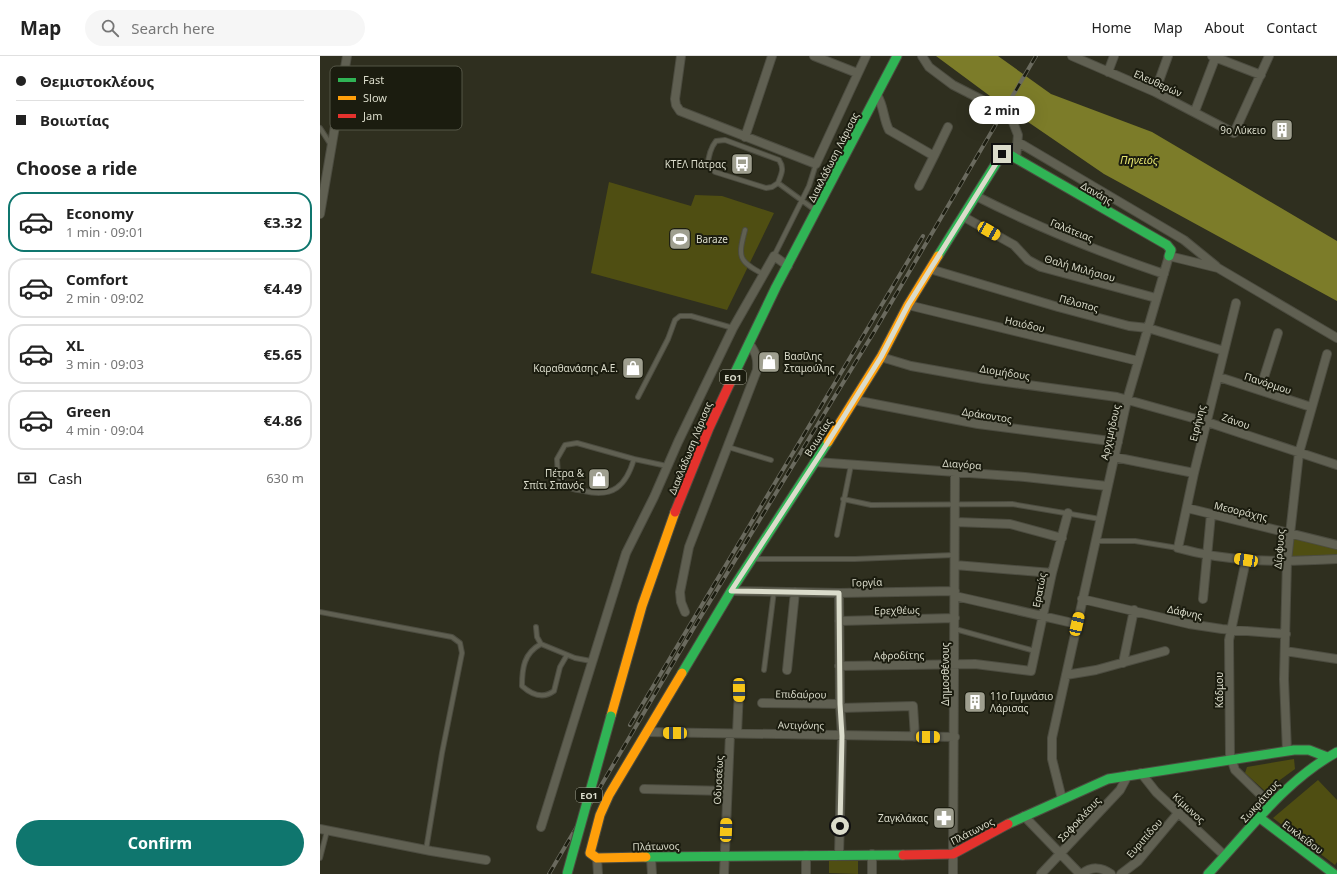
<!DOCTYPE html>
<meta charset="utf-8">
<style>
body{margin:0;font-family:"Noto Sans",sans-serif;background:#f6f6f6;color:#222;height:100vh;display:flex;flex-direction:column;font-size:15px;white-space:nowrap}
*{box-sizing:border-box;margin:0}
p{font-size:13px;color:#767676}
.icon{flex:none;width:22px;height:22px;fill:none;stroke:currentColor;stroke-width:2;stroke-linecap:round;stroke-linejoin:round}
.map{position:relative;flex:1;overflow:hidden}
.sheet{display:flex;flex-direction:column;background:#fff;width:320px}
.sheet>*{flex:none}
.top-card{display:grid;align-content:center;height:88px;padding:0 16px;background:#fff}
.end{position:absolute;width:18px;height:18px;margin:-9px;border:5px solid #dbdccb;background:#111;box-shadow:0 0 0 2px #111}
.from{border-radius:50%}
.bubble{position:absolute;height:28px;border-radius:14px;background:#fff;box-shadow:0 4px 16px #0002;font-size:13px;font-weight:700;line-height:28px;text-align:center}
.car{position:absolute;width:12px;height:24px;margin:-12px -6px;border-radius:5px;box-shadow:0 0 3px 1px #0007;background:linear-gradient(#f5c518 24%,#345 0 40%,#f5c518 0 76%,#345 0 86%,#f5c518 0)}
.top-card b{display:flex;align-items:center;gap:14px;height:38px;font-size:15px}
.top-card b+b{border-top:1px solid #e0e0e0}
.top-card i{width:10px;height:10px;background:#222}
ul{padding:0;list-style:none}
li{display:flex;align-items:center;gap:12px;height:60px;margin:0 8px 6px;padding:0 8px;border:2px solid #e0e0e0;border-radius:16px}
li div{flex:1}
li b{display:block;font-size:15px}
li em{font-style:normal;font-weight:700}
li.active{border-color:#0f766e}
li>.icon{width:36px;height:36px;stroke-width:1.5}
h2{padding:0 16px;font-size:18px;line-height:48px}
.pay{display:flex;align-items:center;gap:10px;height:44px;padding:0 16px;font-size:15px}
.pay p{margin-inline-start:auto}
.cta{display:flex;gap:8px;margin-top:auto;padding:8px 16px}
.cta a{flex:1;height:46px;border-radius:24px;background:#0f766e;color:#fff;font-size:16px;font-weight:700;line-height:46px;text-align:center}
header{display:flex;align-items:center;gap:24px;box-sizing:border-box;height:56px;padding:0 20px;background:#fff;border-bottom:1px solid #e0e0e0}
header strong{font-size:19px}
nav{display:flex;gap:22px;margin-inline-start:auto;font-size:14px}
.search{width:280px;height:36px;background:#f6f6f6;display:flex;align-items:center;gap:10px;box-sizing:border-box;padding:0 14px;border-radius:22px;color:#767676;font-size:15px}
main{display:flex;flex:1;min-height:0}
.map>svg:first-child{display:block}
</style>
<header>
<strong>Map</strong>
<div class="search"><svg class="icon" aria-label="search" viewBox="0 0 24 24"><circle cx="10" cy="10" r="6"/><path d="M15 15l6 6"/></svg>Search here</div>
<nav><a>Home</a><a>Map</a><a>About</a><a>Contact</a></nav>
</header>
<main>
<section class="sheet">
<div class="top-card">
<b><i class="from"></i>Θεμιστοκλέους</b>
<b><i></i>Βοιωτίας</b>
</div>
<h2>Choose a ride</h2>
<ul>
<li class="active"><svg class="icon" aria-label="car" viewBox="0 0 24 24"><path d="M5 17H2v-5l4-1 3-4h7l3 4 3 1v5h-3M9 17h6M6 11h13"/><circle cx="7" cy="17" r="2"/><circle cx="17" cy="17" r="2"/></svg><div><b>Economy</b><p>1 min · 09:01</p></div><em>€3.32</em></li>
<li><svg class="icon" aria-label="car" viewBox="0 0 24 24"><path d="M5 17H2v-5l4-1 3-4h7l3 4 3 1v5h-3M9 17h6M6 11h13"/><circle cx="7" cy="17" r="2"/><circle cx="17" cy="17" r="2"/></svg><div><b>Comfort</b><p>2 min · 09:02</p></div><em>€4.49</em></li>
<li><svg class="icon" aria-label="car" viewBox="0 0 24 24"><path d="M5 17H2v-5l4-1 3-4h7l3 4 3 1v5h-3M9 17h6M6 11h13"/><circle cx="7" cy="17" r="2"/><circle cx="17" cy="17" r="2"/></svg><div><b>XL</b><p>3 min · 09:03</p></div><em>€5.65</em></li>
<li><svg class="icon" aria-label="car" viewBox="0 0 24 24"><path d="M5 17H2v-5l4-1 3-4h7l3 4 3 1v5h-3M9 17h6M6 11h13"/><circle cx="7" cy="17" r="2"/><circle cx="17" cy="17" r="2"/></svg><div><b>Green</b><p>4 min · 09:04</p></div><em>€4.86</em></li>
</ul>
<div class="pay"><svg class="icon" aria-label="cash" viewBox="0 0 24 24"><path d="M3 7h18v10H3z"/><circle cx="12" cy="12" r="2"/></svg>Cash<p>630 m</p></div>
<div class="cta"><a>Confirm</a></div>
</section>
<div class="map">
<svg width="1017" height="818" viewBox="0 0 1017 818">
<rect width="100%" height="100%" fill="#2f2f1f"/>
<path fill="#4f4e12" d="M289 126 371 150 375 139 402 140 454 157 407 254 271 217Z
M974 481 1017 493V499L971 501Z
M974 703 975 713 945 735 925 717 927 711Z
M998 724 1017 744V806L1015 809 953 762Z
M509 805H538V818L509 817Z"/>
<path fill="#7c7c29" d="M616 0H678L731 38 832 76 1017 185V245L784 118 670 40Z"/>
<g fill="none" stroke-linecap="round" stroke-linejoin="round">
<g stroke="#4c4c40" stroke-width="6">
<path id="lane" d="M0 72 11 89
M458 127 452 131 446 132 395 116 388 109C388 101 391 91 396 85L405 84 459 104C465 113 461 118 458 127L495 154
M425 174C418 201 418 205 443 218
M454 200 489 130 496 108
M318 341 348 283 355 264 360 260H371L413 272
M408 391 451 404
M314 403C306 430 293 442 264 435 260 434 253 434 249 431 245 429 241 424 238 420L237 403 245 389 257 387 314 403 347 410
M523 443 551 449 692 448 780 463
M517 479 531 409
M775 485H815L858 492
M435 503H535L634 499
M0 556 132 581 140 587 142 597 122 697 106 794
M216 571 217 581 221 588
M635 573 715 595
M247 599 240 611 234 635C223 643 212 639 202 630 202 612 204 597 221 588L255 602 271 605
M444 614 454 535
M0 802 7 775"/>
</g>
<g stroke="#4c4c40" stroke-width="10">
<path id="street" d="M361 0 355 43 356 49 360 55 496 108 546 0
M494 0 537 17
M602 0 609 11 633 29 676 51 691 61 698 79 696 102
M752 0 835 36 914 77 949 0
M892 0 941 19
M788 16 794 0
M835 36 848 0
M557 39C564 50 563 62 569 74L614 100 599 130
M875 55 896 0
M425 81 452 0
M698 86 864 184 896 210
M614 100 628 71
M656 140C717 171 779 196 844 218
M0 158 27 0
M644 161 694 189 708 204 721 211 836 242
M610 213 738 251 809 270 828 272 904 295
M916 247 874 417 858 492C910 507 964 506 1017 503
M588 249 818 305
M561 301 591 310 664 323 797 341 887 366 1017 409
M899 321 991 351
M940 334 958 277
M534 344 658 368 798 386
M794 401 874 417
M496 406 705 421 787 430
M867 452 1017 489
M635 466 690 468 742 482
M926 504 909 584 910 699 915 714 951 749
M635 509 732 517
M411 535 519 537 635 535
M635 540 757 568
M762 543 869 568 902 573 966 578
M883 543 891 458
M365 556 361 546 360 536 369 491 437 314C438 302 436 297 429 287
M519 565 635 562
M965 595 1017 603
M803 607 814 554
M519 610 655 608 711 615 732 517 748 457
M467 614 475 536
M746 619 776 614 845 595
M442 647 520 648
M520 652 593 650 595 681
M327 676 635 681
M417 677 419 634
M967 695 964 623 967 505 979 397 1007 298
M821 717 836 736 905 800
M324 733 407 735
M742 743 732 703V682L807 344 849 200 898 212 1017 282
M704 760 760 818
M221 771 306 497 334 441 358 386 413 272 454 200 468 210
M0 773 111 795 166 804
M519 799 522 680 520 648 519 537
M277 802 278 818
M331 802 332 818
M404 818 410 678
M486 818V799
M552 818V798
M633 818 635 417
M721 818 800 734 808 719
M762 818C771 810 782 811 791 818
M801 818 818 805 859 756"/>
</g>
<g stroke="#4c4c40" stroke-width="11">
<path id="fast" d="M618 200 682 98 685 96 847 189 851 194 849 200
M410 327 456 231 577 0
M362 617 411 535 508 386
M940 762 1014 818
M688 768 788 723 974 694H989L1007 701
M326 801 583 799
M888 818C929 775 964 725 1017 696"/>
</g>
<g stroke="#4c4c40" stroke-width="11">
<path id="slow" d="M508 386 561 301 588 249 618 200
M291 660 322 550 355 456
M326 801 277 802 270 797 280 759 289 739 362 617"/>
</g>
<g stroke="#4c4c40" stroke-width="11">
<path id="jam" d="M355 456 389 372 410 327
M583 799 633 798 688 768"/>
</g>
<use href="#lane" stroke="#606052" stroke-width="4"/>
<use href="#street" stroke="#606052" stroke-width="8"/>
<use href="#fast" stroke="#30b455" stroke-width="9"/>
<use href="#slow" stroke="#ff9f0a" stroke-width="9"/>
<use href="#jam" stroke="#e5322d" stroke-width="9"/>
<g stroke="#6a6a5e" stroke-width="4">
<path id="rail" d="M310 669 603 180
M229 818 372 575 554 276 716 0"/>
</g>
<use href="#rail" stroke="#1b1c0f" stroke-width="2.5" stroke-dasharray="8" stroke-linecap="butt"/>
<g stroke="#4c4c40" stroke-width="11" stroke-linecap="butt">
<path id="fast-bridge" d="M247 818 291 660"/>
</g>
<use href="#fast-bridge" stroke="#30b455" stroke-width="9"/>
</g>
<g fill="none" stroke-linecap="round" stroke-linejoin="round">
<path stroke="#dbdccb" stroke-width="5" d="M520 770 522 680 520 648 519 537 411 535 503 394 561 301 588 249 682 98"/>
</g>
<defs>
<g id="building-square" transform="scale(1.15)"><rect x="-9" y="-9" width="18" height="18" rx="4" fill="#9f9f8f" stroke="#1b1c0f"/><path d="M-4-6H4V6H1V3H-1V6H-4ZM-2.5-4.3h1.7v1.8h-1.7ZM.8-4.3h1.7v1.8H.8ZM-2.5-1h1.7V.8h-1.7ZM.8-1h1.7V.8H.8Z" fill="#fff"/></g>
<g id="bus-square" transform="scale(1.15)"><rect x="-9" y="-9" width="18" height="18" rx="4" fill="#9f9f8f" stroke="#1b1c0f"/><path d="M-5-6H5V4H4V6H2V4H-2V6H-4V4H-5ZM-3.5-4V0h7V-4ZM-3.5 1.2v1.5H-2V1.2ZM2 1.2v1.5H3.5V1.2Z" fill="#fff"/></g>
<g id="stadium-square" transform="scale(1.15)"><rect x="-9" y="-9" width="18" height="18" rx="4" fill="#9f9f8f" stroke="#1b1c0f"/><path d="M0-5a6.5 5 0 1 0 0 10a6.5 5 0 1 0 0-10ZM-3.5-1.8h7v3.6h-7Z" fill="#fff"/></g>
<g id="shop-square" transform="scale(1.15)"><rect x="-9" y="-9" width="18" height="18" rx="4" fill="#9f9f8f" stroke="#1b1c0f"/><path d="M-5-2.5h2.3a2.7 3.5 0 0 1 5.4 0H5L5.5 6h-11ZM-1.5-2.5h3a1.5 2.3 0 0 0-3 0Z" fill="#fff"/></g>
<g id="pharmacy-square" transform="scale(1.15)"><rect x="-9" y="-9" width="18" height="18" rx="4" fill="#9f9f8f" stroke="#1b1c0f"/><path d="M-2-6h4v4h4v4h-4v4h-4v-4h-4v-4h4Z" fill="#fff"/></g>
</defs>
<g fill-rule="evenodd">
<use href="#building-square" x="962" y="74"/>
<use href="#bus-square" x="422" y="108"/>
<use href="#stadium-square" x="360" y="183"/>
<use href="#shop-square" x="449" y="306"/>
<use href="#shop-square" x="313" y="312"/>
<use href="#shop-square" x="279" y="423"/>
<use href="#building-square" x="655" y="646"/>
<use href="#pharmacy-square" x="624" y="762"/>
</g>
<g text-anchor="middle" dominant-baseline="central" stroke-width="4" stroke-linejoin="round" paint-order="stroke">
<g fill="#1b1c0f" stroke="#a1a293" stroke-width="1">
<rect x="400" y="314" width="26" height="14" rx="3"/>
<rect x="256" y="732" width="26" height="14" rx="3"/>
</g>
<g font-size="9" font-weight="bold" fill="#dbdccb">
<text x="413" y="321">ΕΟ1</text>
<text x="269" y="739">ΕΟ1</text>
</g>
<g font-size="10" fill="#dbdccb" stroke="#1b1c0f">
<text transform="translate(838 27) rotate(24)">Ελευθερών</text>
<text transform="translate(513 101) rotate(-63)">Διακλάδωση Λάρισας</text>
<text transform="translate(777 137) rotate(30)">Δανάης</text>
<text transform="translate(752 174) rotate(22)">Γαλάτειας</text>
<text transform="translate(760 212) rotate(16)">Θαλή Μιλήσιου</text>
<text transform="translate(759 247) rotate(15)">Πέλοπος</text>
<text transform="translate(705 268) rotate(13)">Ησιόδου</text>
<text transform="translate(685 316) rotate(9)">Διομήδους</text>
<text transform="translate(948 327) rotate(18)">Πανόρμου</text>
<text transform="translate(667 359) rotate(9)">Δράκοντος</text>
<text transform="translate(916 365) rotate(19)">Ζάνου</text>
<text transform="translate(877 367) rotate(-76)">Ειρήνης</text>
<text transform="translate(790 376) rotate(-77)">Αρχιμήδους</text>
<text transform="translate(498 381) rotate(-58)">Βοιωτίας</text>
<text transform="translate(370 392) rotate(-68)">Διακλάδωση Λάρισας</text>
<text transform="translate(642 408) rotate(4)">Διαγόρα</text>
<text transform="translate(921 455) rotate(13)">Μεσοράχης</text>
<text transform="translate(959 493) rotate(-85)">Δίρφυος</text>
<text transform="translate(547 526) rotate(-2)">Γοργία</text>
<text transform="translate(719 534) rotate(-79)">Ερατώς</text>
<text transform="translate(577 554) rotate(-1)">Ερεχθέως</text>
<text transform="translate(865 556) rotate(12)">Δάφνης</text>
<text transform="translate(579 599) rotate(-1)">Αφροδίτης</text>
<text transform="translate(625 618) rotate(-90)">Δημοσθένους</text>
<text transform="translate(899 634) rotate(-90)">Κάδμου</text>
<text transform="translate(481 638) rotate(1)">Επιδαύρου</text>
<text transform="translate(481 669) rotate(1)">Αντιγόνης</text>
<text transform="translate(398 724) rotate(-87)">Οδυσσέως</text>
<text transform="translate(940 745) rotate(-48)">Σωκράτους</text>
<text transform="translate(869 752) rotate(43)">Κίμωνος</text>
<text transform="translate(759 763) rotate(-47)">Σοφοκλέους</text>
<text transform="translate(652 775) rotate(-27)">Πλάτωνος</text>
<text transform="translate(983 781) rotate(37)">Ευκλείδου</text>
<text transform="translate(824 782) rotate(-49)">Ευριπίδου</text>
<text transform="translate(336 790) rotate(-1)">Πλάτωνος</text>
</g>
<g font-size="10" fill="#dbdccb" stroke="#1b1c0f" text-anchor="end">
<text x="946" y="74">9ο Λύκειο</text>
<text x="406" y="108">ΚΤΕΛ Πάτρας</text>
<text x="376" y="183" text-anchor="start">Baraze</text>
<text x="464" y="300" text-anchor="start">Βασίλης<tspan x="464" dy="12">Σταμούλης</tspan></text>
<text x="298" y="312">Καραθανάσης Α.Ε.</text>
<text x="264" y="417">Πέτρα &amp;<tspan x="264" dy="12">Σπίτι Σπανός</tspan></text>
<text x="670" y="640" text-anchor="start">11ο Γυμνάσιο<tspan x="670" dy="12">Λάρισας</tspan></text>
<text x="608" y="762">Ζαγκλάκας</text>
</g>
<g font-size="11" font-style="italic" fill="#e5e56f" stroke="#1b1c0f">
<text x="819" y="103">Πηνειός</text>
</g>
</g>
<rect x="10" y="10" width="132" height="64" rx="6" fill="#1b1c0f" stroke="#555647" stroke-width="1"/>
<rect x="18" y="22" width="18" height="4" fill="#30b455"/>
<rect x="18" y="40" width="18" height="4" fill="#ff9f0a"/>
<rect x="18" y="58" width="18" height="4" fill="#e5322d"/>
<g font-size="11" fill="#dbdccb">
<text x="43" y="28">Fast</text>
<text x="43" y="46">Slow</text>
<text x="43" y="64">Jam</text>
</g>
</svg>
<i class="end from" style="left:520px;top:770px"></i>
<i class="end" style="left:682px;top:98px"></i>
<div class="bubble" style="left:649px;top:40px;width:66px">2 min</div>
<i class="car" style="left:669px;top:175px;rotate:120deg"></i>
<i class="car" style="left:926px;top:504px;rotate:279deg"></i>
<i class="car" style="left:757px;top:568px;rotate:13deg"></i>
<i class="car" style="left:419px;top:634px;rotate:179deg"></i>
<i class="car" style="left:355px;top:677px;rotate:271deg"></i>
<i class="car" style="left:608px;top:681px;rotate:91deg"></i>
<i class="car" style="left:406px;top:774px;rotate:2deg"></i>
</div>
</main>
